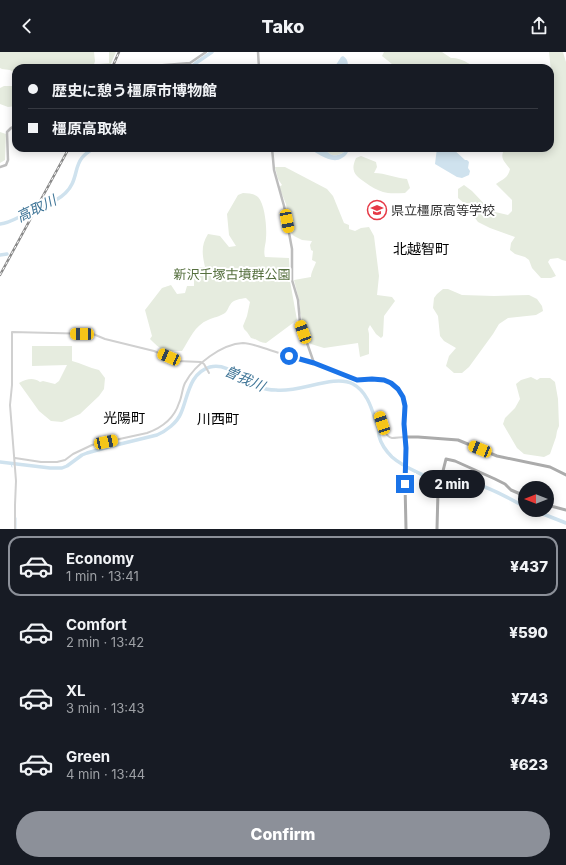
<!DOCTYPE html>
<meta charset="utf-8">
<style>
body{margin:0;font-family:Inter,"Noto Sans JP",sans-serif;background:#20242c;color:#f1f3f6;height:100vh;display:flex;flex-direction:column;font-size:15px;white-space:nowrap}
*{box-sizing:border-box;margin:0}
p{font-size:13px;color:#9ea1a6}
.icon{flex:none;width:22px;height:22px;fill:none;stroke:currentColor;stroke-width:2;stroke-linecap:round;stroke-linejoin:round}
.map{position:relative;height:477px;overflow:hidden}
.side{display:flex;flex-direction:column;background:#171b24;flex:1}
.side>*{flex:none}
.hud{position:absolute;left:12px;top:12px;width:542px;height:88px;border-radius:12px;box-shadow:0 2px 10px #0003;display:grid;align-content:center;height:88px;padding:0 16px;background:#171b24}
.needle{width:26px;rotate:270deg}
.tools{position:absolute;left:518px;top:429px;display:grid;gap:8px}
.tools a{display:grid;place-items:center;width:36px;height:36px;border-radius:50%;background:#171b24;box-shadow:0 2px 10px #0003;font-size:20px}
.end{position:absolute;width:18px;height:18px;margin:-9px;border:5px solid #1a73e8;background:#fff;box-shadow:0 0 0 2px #fff}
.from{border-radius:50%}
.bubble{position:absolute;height:28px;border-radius:14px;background:#171b24;box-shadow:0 2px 10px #0003;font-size:13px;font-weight:800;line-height:28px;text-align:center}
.car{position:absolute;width:12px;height:24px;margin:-12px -6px;border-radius:5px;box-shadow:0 0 3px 1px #0007;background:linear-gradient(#f5c518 24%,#345 0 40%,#f5c518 0 76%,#345 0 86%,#f5c518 0)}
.hud b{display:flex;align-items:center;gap:14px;height:38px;font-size:15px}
.hud b+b{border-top:1px solid #363941}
.hud i{width:10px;height:10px;background:#f1f3f6}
ul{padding:7px 0 0;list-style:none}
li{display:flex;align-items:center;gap:12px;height:60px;margin:0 8px 6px;padding:0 8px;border:2px solid transparent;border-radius:12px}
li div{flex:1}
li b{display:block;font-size:15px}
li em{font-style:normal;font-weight:800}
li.selected{border-color:#8c9099}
li>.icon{width:36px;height:36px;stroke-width:1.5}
.action{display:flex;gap:8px;margin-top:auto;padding:8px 16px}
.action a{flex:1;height:46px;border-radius:24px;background:#8c9099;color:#fff;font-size:16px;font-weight:800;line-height:46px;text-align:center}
header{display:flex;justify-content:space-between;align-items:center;height:52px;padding:0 16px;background:#171b24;font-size:18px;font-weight:800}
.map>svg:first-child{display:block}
</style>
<header><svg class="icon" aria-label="back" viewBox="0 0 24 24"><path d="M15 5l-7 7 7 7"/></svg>Tako<svg class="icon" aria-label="share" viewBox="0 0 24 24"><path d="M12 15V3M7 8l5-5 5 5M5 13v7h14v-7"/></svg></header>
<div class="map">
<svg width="566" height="477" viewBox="0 0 566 477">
<rect width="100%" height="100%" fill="#fff"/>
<path fill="#e6ecdf" d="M0 0H94L95 9 93 16H16V20H13L10 18 2 17 0 16Z
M109 0H116L109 16H98V12H99L109 11Z
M384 0H442L451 6C459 5 469 11 476 16H397L382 4Z
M549 0H563L566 10V209L562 208 558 206 550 207 548 210 556 224 551 226H541L532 216 529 208 525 205 515 202 510 198 511 191 515 185 490 176 478 170 472 162 471 157 458 146V137L464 133 472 139 491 159 508 163 512 159V148L496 132C503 127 508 126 510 117 504 109 499 106 505 96H550V22L551 19Z
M4 34H16V54L8 55 0 52V36Z
M0 80 6 82 5 108 0 111Z
M323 96H347C344 102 338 104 332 103 329 102 326 98 323 96Z
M361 104 376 110 377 115 374 121C385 121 396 126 407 127L410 136 405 141C398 141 389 142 383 140 377 138 371 135 366 131 355 124 350 119 356 106Z
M275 115H285L327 137 333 144 344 171 349 173V177L355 179 361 176 369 175 374 184 379 224 377 243 392 245 395 249 384 264 383 284 381 286 376 282 370 273 368 277 369 282V302L360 305 358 291 324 296 311 292 308 290 300 261V252L294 228 311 225C311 220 314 216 316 210L312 208 313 199 311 198 310 193 312 189 302 188 294 184 290 180 286 152 279 135 282 133 278 127Z
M243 141C248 141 255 142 258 145 265 152 267 176 266 186 266 192 263 198 265 205L289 206 290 229 297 268 266 291C260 291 257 287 251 286L247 280 244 277 243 274 247 264 250 250 246 246C241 247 233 247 230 253 228 256 228 258 225 261 219 265 214 265 208 268 195 273 189 288 182 299 164 299 163 300 150 287L152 284 145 258 162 236 171 233 177 242 185 241 187 234H194V217L196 215H205C202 202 201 193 208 182L220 184 229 195 236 194 229 183 227 162 238 143Z
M443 237H448L462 243 494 244 529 243 537 247 542 254 543 259 536 263 508 266 499 272 493 282 469 315 462 321H454L446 314 449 304 456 296 444 289 440 284 438 264 433 256 434 246 437 242Z
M32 294H72V309C81 311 89 316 99 318L105 326 104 337 99 344 80 362 62 370 51 369 39 359 19 331C27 327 33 325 40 330L43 329 55 332 59 329 67 313 32 314Z
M531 325 537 328 540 326H550L555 330 558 347 559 374 557 379 556 385 550 402 544 405 524 402 517 396 503 372 505 366 515 356 520 347 516 332 521 328Z"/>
<path fill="#cfe2ee" d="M343 4C348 7 348 11 348 16H334L341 5Z
M308 96H323C326 98 329 102 332 103 338 104 344 102 347 96H349C348 101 347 103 342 106 332 113 317 101 308 96Z
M438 96H452L465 108H467L469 110 468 116 470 119 469 123 462 126 457 125 435 112 437 96Z"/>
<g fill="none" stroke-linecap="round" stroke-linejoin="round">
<path stroke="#cfe2ee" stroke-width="1" d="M11 412 12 415
M16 466V477"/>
<path stroke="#cfe2ee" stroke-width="3.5" d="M190 16 196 11 212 0
M0 172C9 171 15 167 23 163 39 156 64 149 72 132 74 128 75 124 76 120 79 107 83 103 94 96
M0 203 7 202
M0 410 50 416H62L67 414 82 403 87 401 112 394 157 383C166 379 177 371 181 361 188 345 189 321 210 315 228 310 243 329 259 335 264 337 271 338 276 338 299 341 334 322 353 332 366 339 371 354 375 367 376 371 378 375 379 378 379 380 379 382 379 384 381 392 387 400 392 405 402 414 433 429 446 431 455 432 463 429 473 431 488 435 511 447 525 455
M533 458 566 471"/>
<path stroke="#d0d0d0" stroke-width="2" d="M379 361C381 368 383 384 392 386 396 386 401 385 405 385
M15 406 41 410H57L65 408 73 402 92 393 147 381C161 376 174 367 179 351 182 345 182 337 185 331 195 312 222 292 243 291 251 291 259 295 267 297 282 302 298 308 314 311
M15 477V453L16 429 10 353 12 333V280L93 282 105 287 154 299 177 309 201 310 204 312 209 321"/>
<path stroke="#bdbdbd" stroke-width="2.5" d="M258 0 259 16
M128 16 190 11 206 0
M272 96 274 118 284 154 292 197V228L298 248 300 271 314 311 357 328 381 327 387 329 394 333 401 342 405 350 404 372 405 385
M0 115 6 113 8 108 7 80 11 76 16 74"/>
<path stroke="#ababab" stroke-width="3" d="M547 453 566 458
M406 477 405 431 406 396 405 385H418L458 388 497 404 550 415 566 423
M437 477 438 439 446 407 455 409 495 427 505 432 511 438 525 444"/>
<g stroke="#888" stroke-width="2.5">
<path id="rail" d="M112 16 119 0
M0 223 69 96"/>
</g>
<use href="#rail" stroke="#fff" stroke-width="1" stroke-dasharray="3" stroke-linecap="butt"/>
</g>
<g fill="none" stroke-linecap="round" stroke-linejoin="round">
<path stroke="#1a73e8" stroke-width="5" d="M289 304 314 311 357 328 372 327 384 328 391 331 398 337 403 345 405 354 404 372 406 396 405 432"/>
</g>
<defs>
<g id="school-ring" transform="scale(1)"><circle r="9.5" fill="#fff" stroke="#e63946" stroke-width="1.5"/><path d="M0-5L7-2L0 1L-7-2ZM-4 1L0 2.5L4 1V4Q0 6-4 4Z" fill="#e63946"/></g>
</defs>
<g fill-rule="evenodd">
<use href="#school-ring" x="377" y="158"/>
</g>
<g text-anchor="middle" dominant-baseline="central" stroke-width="4" stroke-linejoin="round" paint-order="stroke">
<g font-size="13" fill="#333" stroke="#fff" text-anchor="start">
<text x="391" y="158">県立橿原高等学校</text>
</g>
<g font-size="13" fill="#56703f" stroke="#fff">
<text x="232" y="222">新沢千塚古墳群公園</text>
</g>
<g font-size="14" font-style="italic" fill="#3f7597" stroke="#fff">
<text transform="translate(36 156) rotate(-26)">高取川</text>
<text transform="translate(245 326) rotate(24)">曽我川</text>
</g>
<g font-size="14" fill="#000" stroke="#fff">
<text x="421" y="196">北越智町</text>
<text x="124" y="365">光陽町</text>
<text x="218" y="366">川西町</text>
</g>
</g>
</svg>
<div class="tools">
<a><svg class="needle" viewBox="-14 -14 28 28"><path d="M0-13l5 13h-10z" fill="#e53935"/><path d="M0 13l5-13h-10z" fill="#9ea1a6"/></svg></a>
</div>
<i class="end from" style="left:289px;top:304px"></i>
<i class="end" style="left:405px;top:432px"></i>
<div class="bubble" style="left:419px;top:418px;width:66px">2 min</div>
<i class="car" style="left:287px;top:169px;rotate:169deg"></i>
<i class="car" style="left:303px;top:280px;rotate:340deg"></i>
<i class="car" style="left:82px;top:282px;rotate:271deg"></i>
<i class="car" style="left:169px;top:305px;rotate:293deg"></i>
<i class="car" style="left:382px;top:371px;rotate:342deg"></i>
<i class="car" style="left:106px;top:390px;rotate:78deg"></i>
<i class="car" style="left:480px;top:397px;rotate:292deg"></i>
<div class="hud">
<b><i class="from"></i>歴史に憩う橿原市博物館</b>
<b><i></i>橿原高取線</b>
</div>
</div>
<section class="side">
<ul>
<li class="selected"><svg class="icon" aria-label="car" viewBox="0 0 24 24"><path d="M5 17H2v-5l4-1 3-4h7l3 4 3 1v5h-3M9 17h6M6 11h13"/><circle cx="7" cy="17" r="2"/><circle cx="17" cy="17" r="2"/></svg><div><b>Economy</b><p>1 min · 13:41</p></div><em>¥437</em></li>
<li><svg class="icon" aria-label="car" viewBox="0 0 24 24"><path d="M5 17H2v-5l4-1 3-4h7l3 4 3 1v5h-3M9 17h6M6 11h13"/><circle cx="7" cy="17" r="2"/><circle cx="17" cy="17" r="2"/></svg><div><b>Comfort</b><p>2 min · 13:42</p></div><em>¥590</em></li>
<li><svg class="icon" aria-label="car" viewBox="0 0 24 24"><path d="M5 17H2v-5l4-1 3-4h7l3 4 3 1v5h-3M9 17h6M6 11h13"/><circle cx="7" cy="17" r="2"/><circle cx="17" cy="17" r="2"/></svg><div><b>XL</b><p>3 min · 13:43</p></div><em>¥743</em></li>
<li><svg class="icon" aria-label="car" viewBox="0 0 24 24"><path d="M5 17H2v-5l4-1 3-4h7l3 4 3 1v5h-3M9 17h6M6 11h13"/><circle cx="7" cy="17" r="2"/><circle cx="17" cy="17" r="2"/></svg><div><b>Green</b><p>4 min · 13:44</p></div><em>¥623</em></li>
</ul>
<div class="action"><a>Confirm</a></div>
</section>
